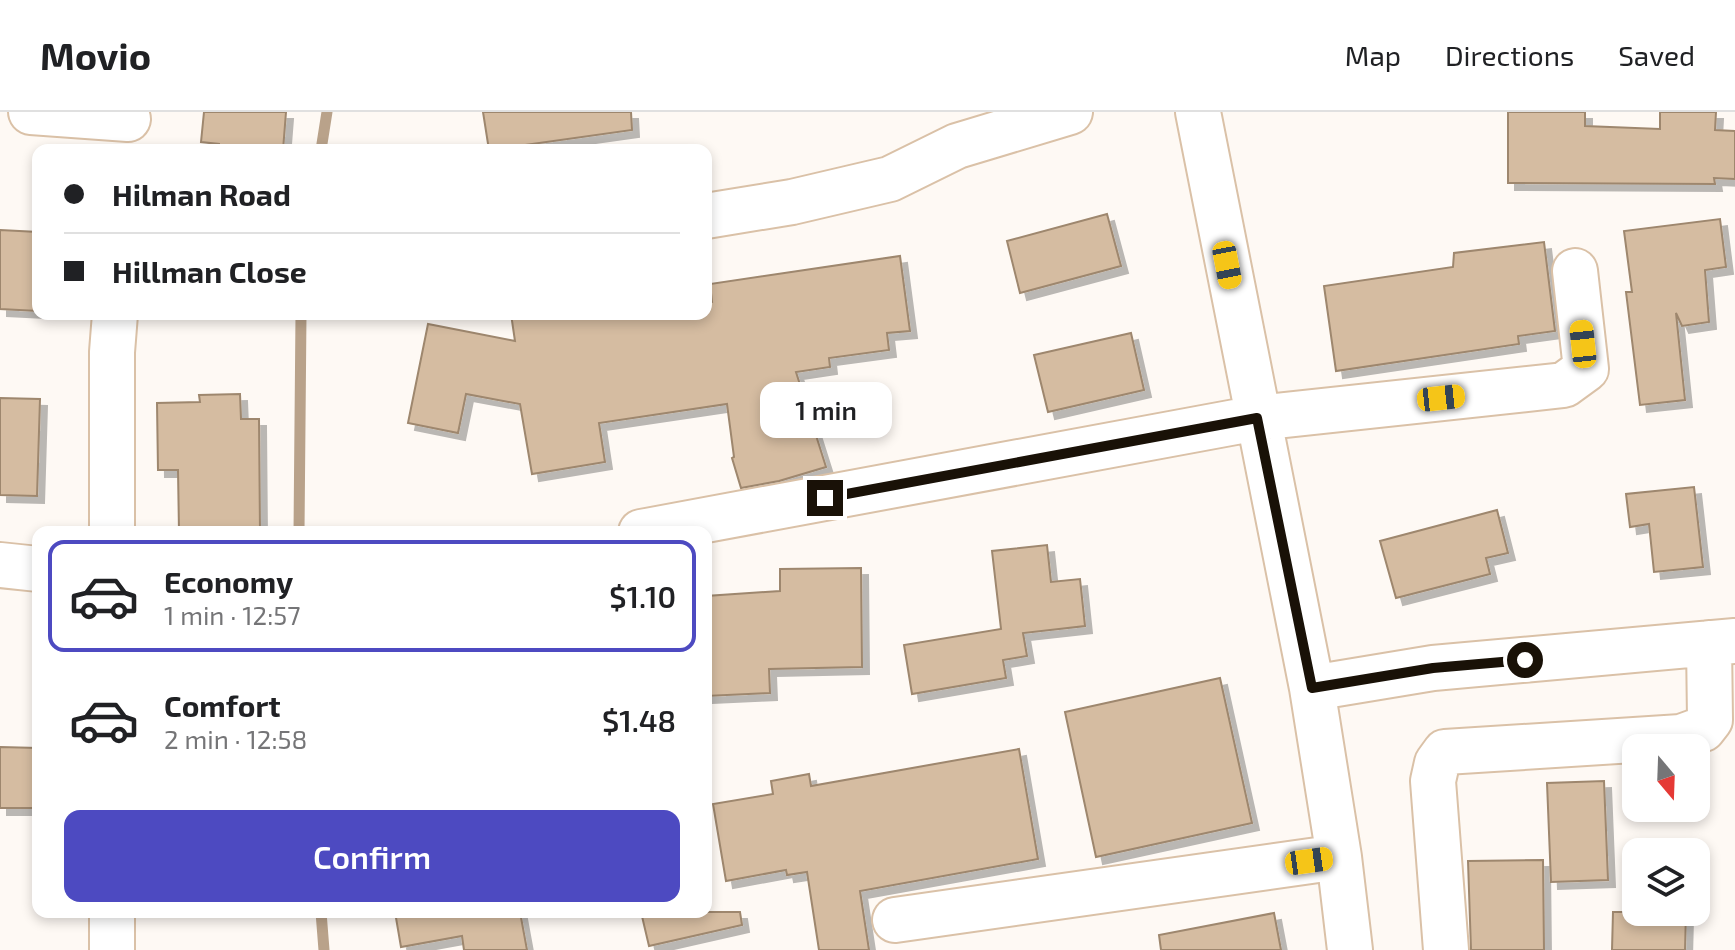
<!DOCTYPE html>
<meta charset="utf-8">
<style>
body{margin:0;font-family:"Exo 2",sans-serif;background:#f2f2f2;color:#202124;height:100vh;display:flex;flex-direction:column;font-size:30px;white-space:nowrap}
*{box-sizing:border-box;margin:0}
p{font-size:26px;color:#757577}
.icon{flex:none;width:44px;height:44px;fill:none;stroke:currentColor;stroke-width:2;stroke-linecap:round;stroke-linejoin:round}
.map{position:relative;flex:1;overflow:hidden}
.panel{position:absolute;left:32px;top:414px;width:680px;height:392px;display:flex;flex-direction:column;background:#fff;border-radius:16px;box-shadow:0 4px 12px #0003}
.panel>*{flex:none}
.banner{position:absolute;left:32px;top:32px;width:680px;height:176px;border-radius:16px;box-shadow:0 4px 12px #0003;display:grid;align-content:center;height:176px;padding:0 32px;background:#fff}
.needle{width:52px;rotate:161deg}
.controls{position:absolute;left:1622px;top:622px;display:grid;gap:16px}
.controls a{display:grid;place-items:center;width:88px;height:88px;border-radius:16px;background:#fff;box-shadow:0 4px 12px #0003;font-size:40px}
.end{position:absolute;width:36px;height:36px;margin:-18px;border:10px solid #191107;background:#fff;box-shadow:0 0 0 4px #fff}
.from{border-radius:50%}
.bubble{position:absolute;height:56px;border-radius:16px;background:#fff;box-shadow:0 4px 12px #0003;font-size:26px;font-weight:600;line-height:56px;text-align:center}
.car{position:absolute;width:24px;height:48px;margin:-24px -12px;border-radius:10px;box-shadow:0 0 6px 2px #0007;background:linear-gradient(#f5c518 24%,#345 0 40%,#f5c518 0 76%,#345 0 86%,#f5c518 0)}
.banner b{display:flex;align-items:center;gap:28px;height:76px;font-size:30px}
.banner b+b{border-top:2px solid #e0e0e0}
.banner i{width:20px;height:20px;background:#202124}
ul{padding:14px 0 0;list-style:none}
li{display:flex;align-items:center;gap:24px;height:112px;margin:0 16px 12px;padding:0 16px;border:4px solid transparent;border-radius:16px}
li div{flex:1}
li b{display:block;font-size:30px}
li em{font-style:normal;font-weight:600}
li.on{border-color:#4d4ac1}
li>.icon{width:72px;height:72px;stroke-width:1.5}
.cta{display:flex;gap:16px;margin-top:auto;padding:16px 32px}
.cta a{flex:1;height:92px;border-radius:16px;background:#4d4ac1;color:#fff;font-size:32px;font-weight:600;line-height:92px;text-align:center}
header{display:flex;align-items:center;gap:48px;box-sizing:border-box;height:112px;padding:0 40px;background:#fff;border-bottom:2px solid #e0e0e0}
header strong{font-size:38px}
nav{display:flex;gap:44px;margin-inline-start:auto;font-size:28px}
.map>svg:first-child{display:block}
</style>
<header>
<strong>Movio</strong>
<nav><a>Map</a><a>Directions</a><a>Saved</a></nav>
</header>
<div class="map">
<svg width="1735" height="838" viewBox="0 0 1735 838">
<defs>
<filter id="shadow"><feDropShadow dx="7" dy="7" stdDeviation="0" flood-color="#0004"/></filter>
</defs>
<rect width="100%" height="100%" fill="#fef9f4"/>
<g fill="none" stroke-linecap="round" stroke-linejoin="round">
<path stroke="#b9a28a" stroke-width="11" d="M321 38 327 0
M299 420 301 202
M321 800 324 838"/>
</g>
<path fill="#d5bca1" stroke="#9e876e" stroke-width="2" filter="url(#shadow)" d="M204 0H286L283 38H219V32L201 30Z
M483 0H631L632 18 489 38Z
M1508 0H1585V14L1660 17V0H1716L1715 18 1735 19V67L1714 66 1715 72 1508 71Z
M1107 102 1121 154 1020 181 1007 129Z
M1720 107 1726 155 1705 158 1709 210 1682 214 1676 201 1685 288 1640 293 1626 180H1632L1624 119Z
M0 118 38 120V199L0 197Z
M1544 130 1555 219 1518 224 1519 232 1336 259 1324 174 1453 155 1454 141Z
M900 144 910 219 887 221 889 238 829 246 830 255 796 260 826 355 779 369 741 376 732 346 734 345 727 292 599 311 605 350 532 362 520 292 466 282 458 321 408 311 428 212 515 229 511 202H706V191L712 190 710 172Z
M1131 221 1144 278 1048 300 1034 243Z
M240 282 241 307H259L260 420H179L178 358H158L157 291 200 290 199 283Z
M0 286 40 287 37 384 0 383Z
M1694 375 1703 455 1654 460 1649 412 1630 415 1626 382Z
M1497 398 1508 441 1486 446 1490 462 1396 486 1380 429Z
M1047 433 1051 470 1080 467 1085 514 1023 521 1027 544 1003 548 1006 566 912 582 904 533 1001 517 992 439Z
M861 456 862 555 769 557 770 581 706 584V484L780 479V457Z
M1220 566 1252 711 1096 745 1065 600Z
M0 635 38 636V675H34V696H0Z
M1019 637 1038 747 860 779 869 838H819L807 760 787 763 786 758 726 769 713 692 773 682 771 669 809 662 811 674Z
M1604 669 1608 768 1551 770 1547 671Z
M1543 748 1544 838H1471L1468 749Z
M395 800H520L527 838H464L462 824 401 835Z
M641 800H740L742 813 649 834Z
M1613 800H1686L1685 838H1612Z
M1274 801 1281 838H1161L1159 823Z"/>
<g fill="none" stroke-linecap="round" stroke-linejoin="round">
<g stroke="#dac1a7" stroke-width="48">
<path id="minor" d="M31 0 128 7
M1198 0 1312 576 1339 745 1350 838
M706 104 792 90 890 67 957 34 1070 0
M112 420V240L115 202
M641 420 1257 306 1564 273 1586 257 1575 159
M0 453 38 457
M1312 576 1433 556 1735 529
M112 800V838
M895 808 1339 745
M1446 838 1433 669 1437 651 1445 640 1681 625 1703 617 1710 608 1709 531"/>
</g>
<use href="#minor" stroke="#fff" stroke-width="44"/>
</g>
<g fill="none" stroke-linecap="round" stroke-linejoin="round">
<path stroke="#191107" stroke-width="10" d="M825 386 1257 306 1312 576 1433 556 1525 548"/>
</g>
</svg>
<div class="controls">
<a><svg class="needle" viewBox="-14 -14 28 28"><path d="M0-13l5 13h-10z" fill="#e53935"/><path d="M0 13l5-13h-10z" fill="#757577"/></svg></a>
<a><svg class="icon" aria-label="layers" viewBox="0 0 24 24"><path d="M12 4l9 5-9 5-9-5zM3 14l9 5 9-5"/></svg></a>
</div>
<i class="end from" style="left:1525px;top:548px"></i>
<i class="end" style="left:825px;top:386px"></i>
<div class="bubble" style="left:760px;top:270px;width:132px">1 min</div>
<i class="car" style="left:1227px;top:153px;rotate:169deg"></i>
<i class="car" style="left:1583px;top:232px;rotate:354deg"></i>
<i class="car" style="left:1441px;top:286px;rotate:84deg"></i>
<i class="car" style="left:1309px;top:749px;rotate:82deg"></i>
<div class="banner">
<b><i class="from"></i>Hilman Road</b>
<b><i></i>Hillman Close</b>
</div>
<section class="panel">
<ul>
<li class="on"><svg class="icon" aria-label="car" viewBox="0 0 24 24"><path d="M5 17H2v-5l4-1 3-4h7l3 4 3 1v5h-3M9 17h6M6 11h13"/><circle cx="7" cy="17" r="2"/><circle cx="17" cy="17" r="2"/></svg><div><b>Economy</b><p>1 min · 12:57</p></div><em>$1.10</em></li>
<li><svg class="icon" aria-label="car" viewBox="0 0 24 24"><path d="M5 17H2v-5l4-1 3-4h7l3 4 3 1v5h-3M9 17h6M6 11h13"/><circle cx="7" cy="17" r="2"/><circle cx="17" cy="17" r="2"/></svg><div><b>Comfort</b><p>2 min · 12:58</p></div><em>$1.48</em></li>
</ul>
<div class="cta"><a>Confirm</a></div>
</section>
</div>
